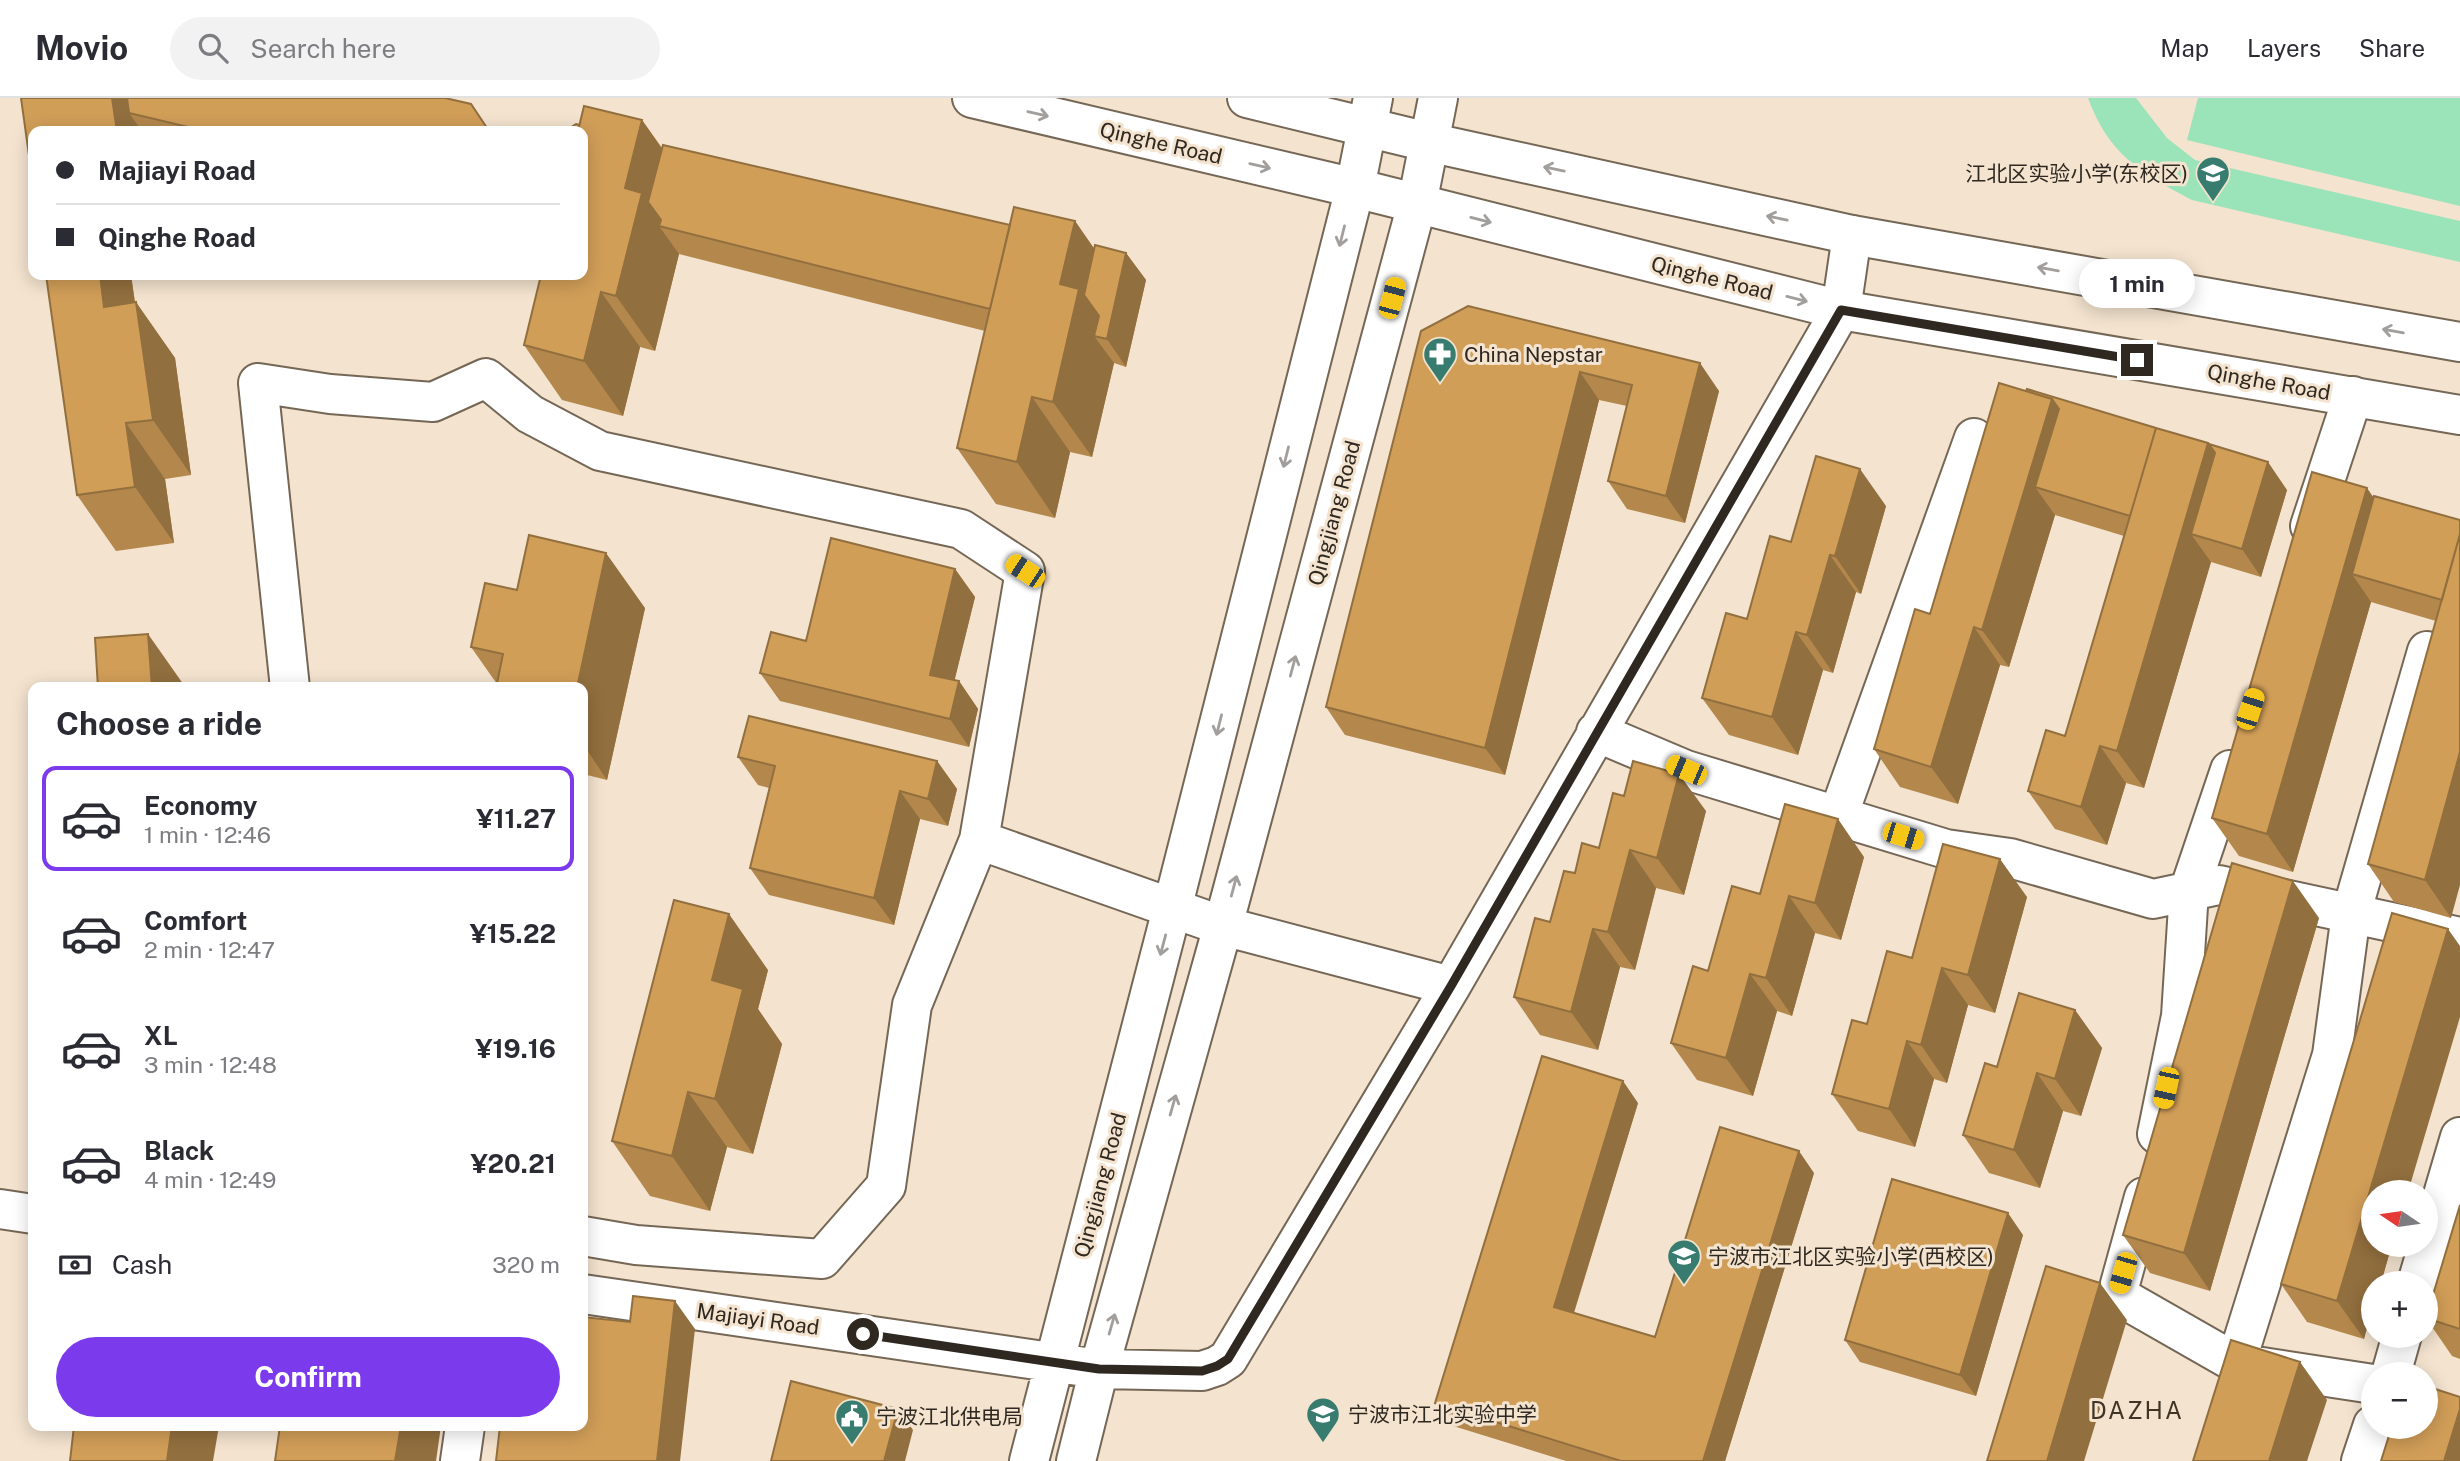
<!DOCTYPE html>
<meta charset="utf-8">
<style>
body{margin:0;font-family:"Public Sans","Noto Sans SC",sans-serif;background:#f2f2f3;color:#2b2b33;height:100vh;display:flex;flex-direction:column;font-size:26px;white-space:nowrap}
*{box-sizing:border-box;margin:0}
p{font-size:23px;color:#7c7c81}
.icon{flex:none;width:38px;height:38px;fill:none;stroke:currentColor;stroke-width:2;stroke-linecap:round;stroke-linejoin:round}
.map{position:relative;flex:1;overflow:hidden}
.panel{position:absolute;left:28px;top:584px;width:560px;height:749px;display:flex;flex-direction:column;background:#fff;border-radius:14px;box-shadow:0 4px 18px #0003}
.panel>*{flex:none}
.top-card{position:absolute;left:28px;top:28px;width:560px;height:154px;border-radius:14px;box-shadow:0 4px 18px #0003;display:grid;align-content:center;height:154px;padding:0 28px;background:#fff}
.needle{width:46px;rotate:283deg}
.tools{position:absolute;left:2361px;top:1082px;display:grid;gap:14px}
.tools a{display:grid;place-items:center;width:77px;height:77px;border-radius:50%;background:#fff;box-shadow:0 4px 18px #0003;font-size:35px}
.end{position:absolute;width:32px;height:32px;margin:-16px;border:9px solid #2e2820;background:#fff;box-shadow:0 0 0 4px #fff}
.from{border-radius:50%}
.bubble{position:absolute;height:49px;border-radius:24px;background:#fff;box-shadow:0 4px 18px #0003;font-size:23px;font-weight:700;line-height:49px;text-align:center}
.car{position:absolute;width:21px;height:42px;margin:-21px -10px;border-radius:9px;box-shadow:0 0 5px 2px #0007;background:linear-gradient(#f5c518 24%,#345 0 40%,#f5c518 0 76%,#345 0 86%,#f5c518 0)}
.top-card b{display:flex;align-items:center;gap:24px;height:66px;font-size:26px}
.top-card b+b{border-top:2px solid #e1e1e2}
.top-card i{width:18px;height:18px;background:#2b2b33}
ul{padding:0;list-style:none}
li{display:flex;align-items:center;gap:21px;height:105px;margin:0 14px 10px;padding:0 14px;border:4px solid transparent;border-radius:14px}
li div{flex:1}
li b{display:block;font-size:26px}
li em{font-style:normal;font-weight:700}
li.on{border-color:#7c3aed}
li>.icon{width:63px;height:63px;stroke-width:1.5}
h2{padding:0 28px;font-size:32px;line-height:84px}
.pay{display:flex;align-items:center;gap:18px;height:77px;padding:0 28px;font-size:26px}
.pay p{margin-inline-start:auto}
.primary-button{display:flex;gap:14px;margin-top:auto;padding:14px 28px}
.primary-button a{flex:1;height:80px;border-radius:42px;background:#7c3aed;color:#fff;font-size:28px;font-weight:700;line-height:80px;text-align:center}
header{display:flex;align-items:center;gap:42px;box-sizing:border-box;height:98px;padding:0 35px;background:#fff;border-bottom:2px solid #e1e1e2}
header strong{font-size:33px}
nav{display:flex;gap:38px;margin-inline-start:auto;font-size:24px}
.search{width:490px;height:63px;background:#f2f2f3;display:flex;align-items:center;gap:18px;box-sizing:border-box;padding:0 24px;border-radius:38px;color:#7c7c81;font-size:26px}
.map>svg:first-child{display:block}
</style>
<header>
<strong>Movio</strong>
<div class="search"><svg class="icon" aria-label="search" viewBox="0 0 24 24"><circle cx="10" cy="10" r="6"/><path d="M15 15l6 6"/></svg>Search here</div>
<nav><a>Map</a><a>Layers</a><a>Share</a></nav>
</header>
<div class="map">
<svg width="2460" height="1363" viewBox="0 0 2460 1363">
<rect width="100%" height="100%" fill="#f3e3cf"/>
<path fill="#9be3b9" d="M2088 0H2136L2167 40 2195 62 2460 123V164L2192 102C2141 75 2109 57 2088 0Z
M2198 0H2460V108L2187 42Z"/>
<g fill="none" stroke-linecap="round" stroke-linejoin="round">
<g stroke="#756756" stroke-width="42">
<path id="minor" d="M2310 428 2353 298
M290 590 258 285 330 296 433 304 486 280 530 316 600 353 961 431 1025 473 979 742 912 907 886 1088 822 1161 636 1147 583 1138
M1596 634 1686 672 1946 751 2010 760 2153 801 2219 787 2460 839
M1838 718 1974 340
M979 742 1223 828 1451 888
M2157 1036 2181 918 2189 793 2230 672
M2144 1099 2117 1197 2236 1265
M0 1111 33 1116
M2417 1185 2460 1039
M583 1196 1099 1271 1202 1273 1217 1268 1228 1261 1451 888 1841 212 1852 137
M2391 1276 2402 1237
M2373 1286 2236 1265 2332 957 2351 816 2427 553
M460 1363 465 1328
M1029 1363 1172 811 1355 90 1373 0
M1076 1363 1099 1271 1223 828 1417 106 1438 0
M2361 1363 2373 1327"/>
</g>
<g stroke="#756756" stroke-width="42">
<path id="major" d="M972 0 1355 90 1841 212 2460 317
M1247 0 1428 44 1852 137 2460 244"/>
</g>
<use href="#minor" stroke="#fff" stroke-width="38"/>
<use href="#major" stroke="#fff" stroke-width="38"/>
</g>
<path fill="#b4884c" d="M21 0 490 33H33Z
M642 22 662 50 1010 127 1075 123 1094 151 1126 155 1146 182 1126 269 1114 265 1092 359 1070 354 1055 420 996 406 957 350 985 233 679 156 655 253 640 249 623 318 562 302 524 247 579 27Z
M46 177H131L135 204 175 260 191 377 165 381 174 445 116 453 77 397Z
M1421 233 1719 293 1685 425 1627 411 1608 383 1627 308 1599 302 1505 677 1345 637 1326 609Z
M1999 285 2287 392 2261 479 2211 464 2144 690 2126 685 2107 747 2055 731 2028 693 2065 638 2124 438 2055 417 2009 569 2000 567 1958 706 1900 689 1874 651 1930 516Z
M2374 400 2460 422 2451 820 2394 804 2368 766 2436 523 2371 504 2293 774 2239 758 2212 720Z
M1886 408 1861 496 1856 494 1833 575 1823 572 1798 657 1729 637 1702 600 1791 444Z
M955 471 975 499 954 583H959L978 611 969 649 780 603 760 575 806 543Z
M517 492 645 510 607 682 583 676V590L497 586 471 549Z
M738 659 937 663 957 691 948 728 920 721 894 827 769 797 750 770 769 690 758 687Z
M1624 698 1706 713 1684 797 1656 790 1635 872 1620 869 1598 952 1540 937 1514 899 1575 775 1599 750Z
M1864 759 1841 842 1815 835 1792 918 1777 913 1753 998 1697 982 1671 945 1708 873 1760 796Z
M2027 799 1995 915 1968 907 1947 985 1934 981 1915 1049 1858 1033 1832 996 1867 926 1912 860Z
M2319 820 2210 1193 2150 1175 2123 1137Z
M768 872 758 911 782 946 753 1056 727 1049 710 1113 650 1098 612 1043Z
M2075 912 2102 950 2081 1018 2063 1013 2040 1090 1989 1075 1963 1037 1997 969Z
M1638 1005 1574 1215 1655 1239 1814 1075 1725 1363H1566L1450 1327 1435 1305Z
M2460 1107V1261L2452 1258 2426 1220Z
M2023 1137 1976 1298 1860 1264 1845 1242Z
M2373 1146H2392L2381 1185H2373L2364 1241 2307 1224 2281 1186Z"/>
<path fill="#926f3e" d="M112 0H134L129 15 142 33H117Z
M642 22 681 78 659 128 679 156 655 253 616 198 625 90Z
M1075 123 1114 179 1126 155 1146 182 1126 269 1107 241 1094 238 1114 265 1092 359 1053 304 1060 186Z
M100 177H131L143 264 104 209Z
M601 194 640 249 623 318 584 263Z
M136 204 175 260 191 377 153 322Z
M1700 265 1719 293 1685 425 1666 398Z
M1580 274 1599 302 1505 677 1485 650Z
M1032 299 1070 354 1055 420 1017 364Z
M2052 301 2078 339 2035 389 2055 417 2009 569 1982 532Z
M126 325 165 381 174 445 135 389Z
M2208 345 2235 383 2191 436 2211 464 2144 690 2117 653Z
M2268 364 2287 392 2261 479 2242 451Z
M1860 371 1886 408 1861 496 1835 458Z
M2367 390 2393 428 2352 476 2371 504 2293 774 2267 736Z
M606 455 645 510 607 682 583 646V590H577Z
M1830 457 1856 494 1833 575 1807 537Z
M955 471 975 499 949 605 930 577Z
M1974 529 2000 567 1958 706 1931 669Z
M1796 534 1823 572 1798 657 1772 619Z
M148 536 186 590H152Z
M959 583 978 611 969 649 950 621Z
M2100 648 2126 685 2107 747 2081 709Z
M2460 654V787L2451 820 2425 782Z
M937 663 957 691 948 728 928 701Z
M1679 676 1706 713 1684 797 1657 760Z
M900 693 920 721 894 827 874 800Z
M1838 721 1864 759 1841 842 1815 805Z
M1630 752 1656 790 1635 872 1608 834Z
M2000 761 2027 799 1995 915 1968 877Z
M2293 783 2319 820 2210 1193 2184 1155Z
M1789 798 1815 835 1792 918 1766 880Z
M729 816 768 872 758 911 782 946 753 1056 715 1001 712 882Z
M1593 831 1620 869 1598 952 1571 914Z
M2448 831 2460 848V919L2408 1094H2373V1146H2392L2381 1185H2373V1210L2364 1241 2337 1203Z
M1942 870 1968 907 1947 985 1921 947Z
M1750 876 1777 913 1753 998 1726 960Z
M2075 912 2102 950 2081 1018 2055 981Z
M1907 943 1934 981 1915 1049 1889 1011Z
M2037 975 2063 1013 2040 1090 2014 1052Z
M1623 983 1638 1005 1569 1230 1554 1209Z
M688 994 727 1049 710 1113 672 1058Z
M1799 1053 1814 1075 1725 1363H1703Z
M2008 1115 2023 1137 1976 1298 1960 1277Z
M2100 1185 2127 1222 2084 1363H2047Z
M675 1203 695 1231 680 1363H657Z
M2300 1264 2327 1302 2307 1363H2269Z
M898 1311 913 1332 905 1363H884Z
M2460 1311V1363H2444Z
M172 1328H219L213 1363H167Z
M401 1328H441L436 1363H395Z"/>
<path fill="#d19e58" stroke="#926f3e" stroke-width="2" d="M21 0H112L117 33H33V86Z
M127 0H445L471 6 489 33H205L129 15Z
M584 8 642 22 625 90 642 95 616 198 601 194 584 263 524 247 541 177H583V33H578Z
M576 26 579 27 578 33H565Z
M663 47 1010 127 990 211 659 128 661 122 648 104Z
M1014 109 1075 123 1060 186 1079 191 1053 304 1032 299 1017 364 957 350Z
M1095 147 1126 155 1107 241 1094 238 1099 218 1084 197Z
M46 177H100L104 209 136 204 153 322 126 325 135 389 77 397Z
M1468 208 1700 265 1666 398 1608 383 1632 287 1580 274 1485 650 1326 609 1421 233Z
M1999 285 2052 301 1982 532 1974 529 1931 669 1874 651 1915 511 1930 516Z
M2027 291 2156 330 2130 418 2035 389 2059 311 2052 301 2026 293Z
M2156 330 2208 345 2117 653 2100 648 2081 709 2028 693 2046 632 2065 638Z
M2209 346 2268 364 2242 451 2191 436 2215 355Z
M1816 358 1860 371 1835 458 1830 457 1807 537 1796 534 1772 619 1702 600 1726 515 1747 521 1770 438 1791 444Z
M2312 374 2367 390 2267 736 2212 720Z
M2374 398 2460 422V436L2442 502 2352 476Z
M2460 436V654L2425 782 2368 766Z
M529 437 606 455 577 590H496L503 556 471 549 485 485 517 492Z
M831 440 955 471 930 577 959 583 950 621 760 575 771 534 806 543Z
M148 536 152 590H98L95 540Z
M749 618 937 663 928 701 900 693 874 800 750 770 775 668 738 659Z
M1633 663 1679 676 1657 760 1630 752 1608 834 1593 831 1571 914 1514 899 1535 820 1550 824 1564 773 1575 775 1582 745 1599 750 1613 695 1624 698Z
M1785 706 1838 721 1815 805 1789 798 1766 880 1750 876 1726 960 1671 945 1693 868 1708 873 1732 788 1760 796Z
M1943 746 2000 761 1968 877 1942 870 1921 947 1907 943 1889 1011 1832 996 1852 922 1867 926 1887 853 1912 860Z
M2232 765 2293 783 2184 1155 2123 1137Z
M674 802 729 816 712 882 743 891 715 1001 688 994 672 1058 612 1043Z
M2392 815 2448 831 2337 1203 2281 1186Z
M2019 895 2075 912 2055 981 2037 975 2014 1052 1963 1037 1985 965 1997 969Z
M1542 958 1623 983 1554 1209 1655 1239 1720 1029 1799 1053 1703 1363H1621L1435 1305Z
M1892 1081 2008 1115 1960 1277 1845 1242Z
M2460 1107V1231L2426 1220Z
M2046 1168 2100 1185 2047 1363H1987Z
M633 1198 675 1203 657 1363H496L500 1328H583V1219L630 1224Z
M2231 1242 2300 1264 2269 1363H2193Z
M791 1283 898 1311 884 1363H771Z
M2426 1288 2460 1299V1311L2444 1363H2381L2392 1328H2426Z
M74 1328H172L167 1363H70Z
M280 1328H401L395 1363H275Z"/>
<defs><path id="oneway-shaft" d="M-6 0H5M1.5-3L5.5 0L1.5 3" fill="none" stroke-width="1.6" stroke-linecap="round" stroke-linejoin="round" transform="scale(1.75)"/></defs>
<g stroke="#a19e9b">
<use href="#oneway-shaft" transform="translate(1038 16) rotate(13)"/>
<use href="#oneway-shaft" transform="translate(1260 68) rotate(13)"/>
<use href="#oneway-shaft" transform="translate(1554 71) rotate(-168)"/>
<use href="#oneway-shaft" transform="translate(1777 120) rotate(-168)"/>
<use href="#oneway-shaft" transform="translate(1481 122) rotate(14)"/>
<use href="#oneway-shaft" transform="translate(1342 138) rotate(104)"/>
<use href="#oneway-shaft" transform="translate(2048 171) rotate(-170)"/>
<use href="#oneway-shaft" transform="translate(1797 201) rotate(14)"/>
<use href="#oneway-shaft" transform="translate(2393 233) rotate(-170)"/>
<use href="#oneway-shaft" transform="translate(1286 359) rotate(104)"/>
<use href="#oneway-shaft" transform="translate(1293 568) rotate(-75)"/>
<use href="#oneway-shaft" transform="translate(1219 627) rotate(104)"/>
<use href="#oneway-shaft" transform="translate(1234 788) rotate(-75)"/>
<use href="#oneway-shaft" transform="translate(1163 847) rotate(105)"/>
<use href="#oneway-shaft" transform="translate(1173 1007) rotate(-74)"/>
<use href="#oneway-shaft" transform="translate(1112 1226) rotate(-74)"/>
</g>
<g fill="none" stroke-linecap="round" stroke-linejoin="round">
<path stroke="#2e2820" stroke-width="9" d="M863 1236 1099 1271 1202 1273 1217 1268 1228 1261 1451 888 1841 212 2137 262"/>
</g>
<defs>
<g id="school-pin" transform="scale(1.75)"><path d="M0 17L-7.5 6A9.5 9.5 0 1 1 7.5 6Z" fill="#387c70" stroke="#f3e3cf"/><path d="M0-5L7-2L0 1L-7-2ZM-4 1L0 2.5L4 1V4Q0 6-4 4Z" fill="#fff"/></g>
<g id="pharmacy-pin" transform="scale(1.75)"><path d="M0 17L-7.5 6A9.5 9.5 0 1 1 7.5 6Z" fill="#387c70" stroke="#f3e3cf"/><path d="M-2-6h4v4h4v4h-4v4h-4v-4h-4v-4h4Z" fill="#fff"/></g>
<g id="civic-pin" transform="scale(1.75)"><path d="M0 17L-7.5 6A9.5 9.5 0 1 1 7.5 6Z" fill="#387c70" stroke="#f3e3cf"/><path d="M-.6-6.5H3V-4.5H.6V-3L4-1V1h2V6H-6V1h2V-1L-.6-3ZM-1.2 2.5V6h2.4V2.5Z" fill="#fff"/></g>
</defs>
<g fill-rule="evenodd">
<use href="#school-pin" x="2213" y="75"/>
<use href="#pharmacy-pin" x="1440" y="256"/>
<use href="#school-pin" x="1684" y="1158"/>
<use href="#school-pin" x="1323" y="1316"/>
<use href="#civic-pin" x="852" y="1318"/>
</g>
<g text-anchor="middle" dominant-baseline="central" stroke-width="6" stroke-linejoin="round" paint-order="stroke">
<g font-size="21" fill="#2e2820" stroke="#f3e3cf">
<text transform="translate(1161 45) rotate(13)">Qinghe Road</text>
<text transform="translate(1712 180) rotate(14)">Qinghe Road</text>
<text transform="translate(2269 284) rotate(10)">Qinghe Road</text>
<text transform="translate(1334 415) rotate(-75)">Qingjiang Road</text>
<text transform="translate(1100 1087) rotate(-75)">Qingjiang Road</text>
<text transform="translate(758 1221) rotate(8)">Majiayi Road</text>
</g>
<g font-size="21" fill="#2e2820" stroke="#f3e3cf" text-anchor="start">
<text x="2188" y="75" text-anchor="end">江北区实验小学(东校区)</text>
<text x="1464" y="256">China Nepstar</text>
<text x="1708" y="1158">宁波市江北区实验小学(西校区)</text>
<text x="1348" y="1316">宁波市江北实验中学</text>
<text x="876" y="1318">宁波江北供电局</text>
</g>
<g font-size="24" letter-spacing="2" fill="#413424" stroke="#f3e3cf">
<text x="2137" y="1312">DAZHA</text>
</g>
</g>
</svg>
<div class="tools">
<a><svg class="needle" viewBox="-14 -14 28 28"><path d="M0-13l5 13h-10z" fill="#e53935"/><path d="M0 13l5-13h-10z" fill="#7c7c81"/></svg></a>
<a>+</a>
<a>−</a>
</div>
<i class="end from" style="left:863px;top:1236px"></i>
<i class="end" style="left:2137px;top:262px"></i>
<div class="bubble" style="left:2079px;top:161px;width:116px">1 min</div>
<i class="car" style="left:1392px;top:200px;rotate:15deg"></i>
<i class="car" style="left:1025px;top:473px;rotate:303deg"></i>
<i class="car" style="left:2250px;top:611px;rotate:18deg"></i>
<i class="car" style="left:1686px;top:672px;rotate:293deg"></i>
<i class="car" style="left:1903px;top:738px;rotate:107deg"></i>
<i class="car" style="left:2166px;top:990px;rotate:192deg"></i>
<i class="car" style="left:2123px;top:1175px;rotate:196deg"></i>
<div class="top-card">
<b><i class="from"></i>Majiayi Road</b>
<b><i></i>Qinghe Road</b>
</div>
<section class="panel">
<h2>Choose a ride</h2>
<ul>
<li class="on"><svg class="icon" aria-label="car" viewBox="0 0 24 24"><path d="M5 17H2v-5l4-1 3-4h7l3 4 3 1v5h-3M9 17h6M6 11h13"/><circle cx="7" cy="17" r="2"/><circle cx="17" cy="17" r="2"/></svg><div><b>Economy</b><p>1 min · 12:46</p></div><em>¥11.27</em></li>
<li><svg class="icon" aria-label="car" viewBox="0 0 24 24"><path d="M5 17H2v-5l4-1 3-4h7l3 4 3 1v5h-3M9 17h6M6 11h13"/><circle cx="7" cy="17" r="2"/><circle cx="17" cy="17" r="2"/></svg><div><b>Comfort</b><p>2 min · 12:47</p></div><em>¥15.22</em></li>
<li><svg class="icon" aria-label="car" viewBox="0 0 24 24"><path d="M5 17H2v-5l4-1 3-4h7l3 4 3 1v5h-3M9 17h6M6 11h13"/><circle cx="7" cy="17" r="2"/><circle cx="17" cy="17" r="2"/></svg><div><b>XL</b><p>3 min · 12:48</p></div><em>¥19.16</em></li>
<li><svg class="icon" aria-label="car" viewBox="0 0 24 24"><path d="M5 17H2v-5l4-1 3-4h7l3 4 3 1v5h-3M9 17h6M6 11h13"/><circle cx="7" cy="17" r="2"/><circle cx="17" cy="17" r="2"/></svg><div><b>Black</b><p>4 min · 12:49</p></div><em>¥20.21</em></li>
</ul>
<div class="pay"><svg class="icon" aria-label="cash" viewBox="0 0 24 24"><path d="M3 7h18v10H3z"/><circle cx="12" cy="12" r="2"/></svg>Cash<p>320 m</p></div>
<div class="primary-button"><a>Confirm</a></div>
</section>
</div>
